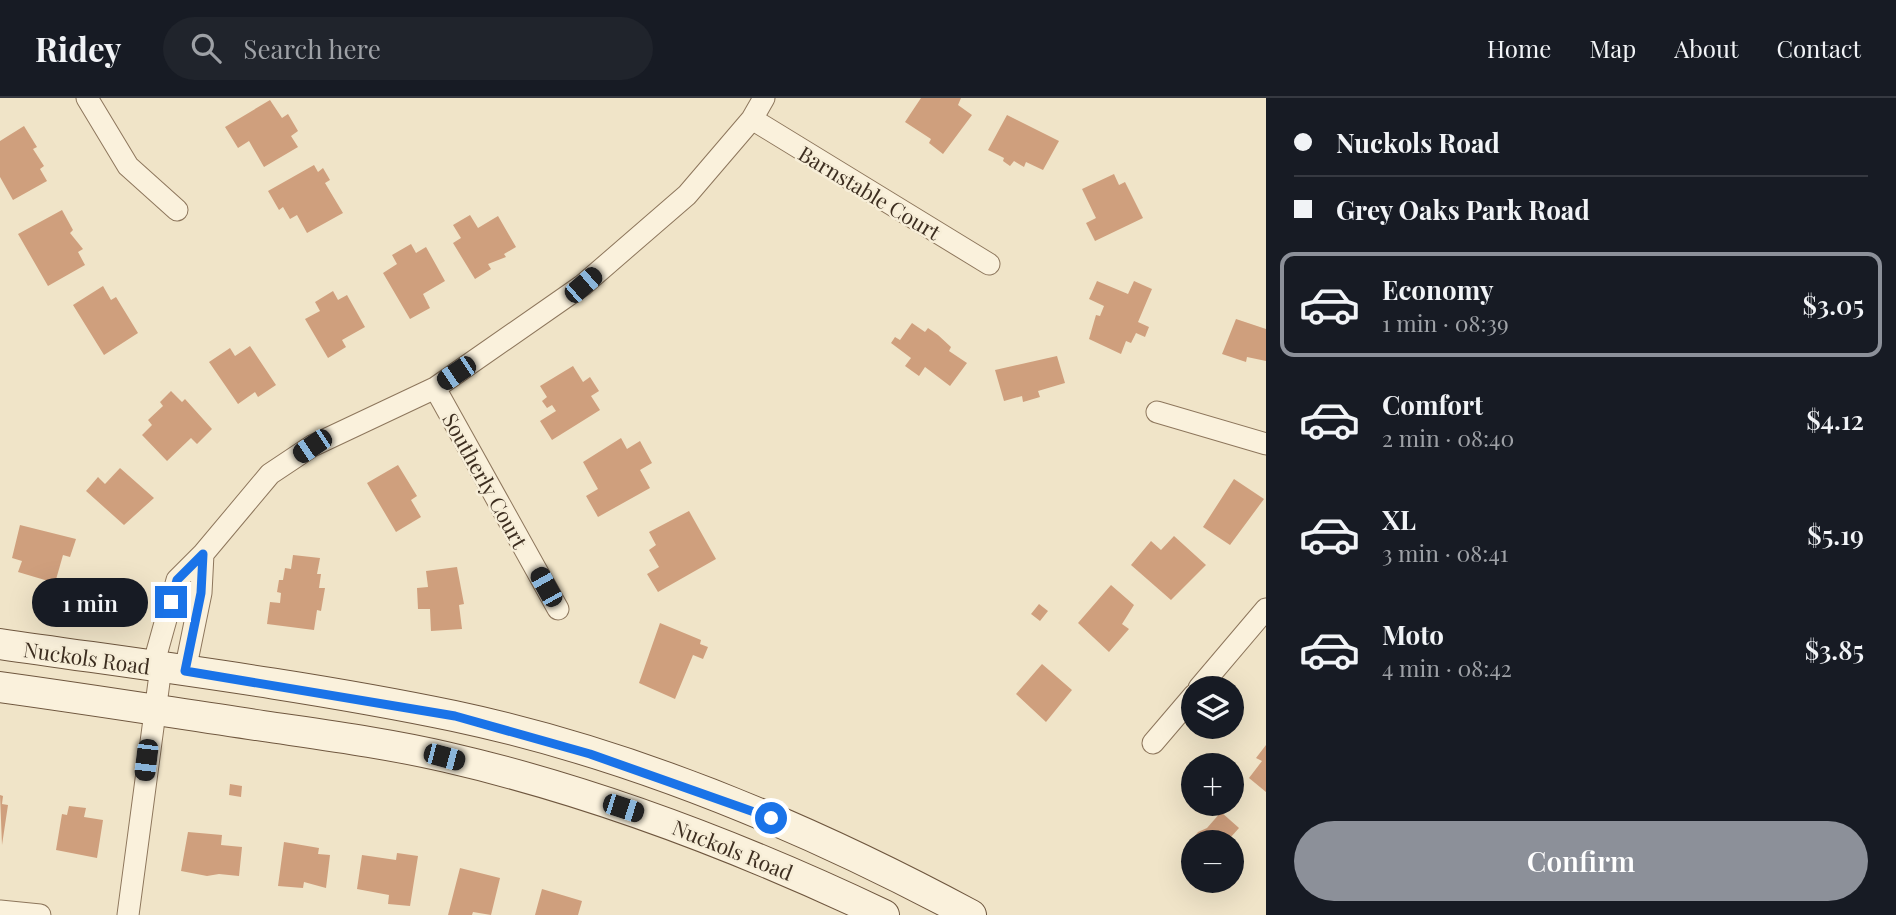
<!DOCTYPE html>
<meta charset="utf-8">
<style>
body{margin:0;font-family:"Playfair Display",serif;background:#20242c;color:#f1f3f6;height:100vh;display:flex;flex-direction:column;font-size:26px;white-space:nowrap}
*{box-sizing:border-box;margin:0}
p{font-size:23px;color:#9ea1a6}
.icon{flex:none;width:38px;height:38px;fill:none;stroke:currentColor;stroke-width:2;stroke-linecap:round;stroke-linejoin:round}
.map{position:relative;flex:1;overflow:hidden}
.side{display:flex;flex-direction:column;background:#171b24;width:630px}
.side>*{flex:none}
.guide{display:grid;align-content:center;height:154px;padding:0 28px;background:#171b24}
.buttons{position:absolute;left:1181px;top:578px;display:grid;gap:14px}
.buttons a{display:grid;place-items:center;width:63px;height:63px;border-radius:50%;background:#171b24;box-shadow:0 7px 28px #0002;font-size:35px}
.end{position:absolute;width:32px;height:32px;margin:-16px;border:9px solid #1a73e8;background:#fff;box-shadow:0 0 0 4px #fff}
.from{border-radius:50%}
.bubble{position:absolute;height:49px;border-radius:24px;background:#171b24;box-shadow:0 7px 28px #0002;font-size:23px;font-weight:600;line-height:49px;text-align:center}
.car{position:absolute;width:21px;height:42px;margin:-21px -10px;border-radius:9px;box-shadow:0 0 5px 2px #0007;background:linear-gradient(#222 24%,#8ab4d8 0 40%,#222 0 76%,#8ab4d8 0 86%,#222 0)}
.guide b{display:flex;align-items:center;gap:24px;height:66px;font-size:26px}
.guide b+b{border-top:2px solid #363941}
.guide i{width:18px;height:18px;background:#f1f3f6}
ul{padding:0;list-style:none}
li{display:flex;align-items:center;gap:21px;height:105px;margin:0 14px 10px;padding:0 14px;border:4px solid transparent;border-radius:14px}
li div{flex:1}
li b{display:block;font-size:26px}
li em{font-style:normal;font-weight:600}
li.selected{border-color:#8c9099}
li>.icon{width:63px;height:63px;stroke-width:1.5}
.action{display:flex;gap:14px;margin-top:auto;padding:14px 28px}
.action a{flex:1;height:80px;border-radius:42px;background:#8c9099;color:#fff;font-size:28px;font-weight:600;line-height:80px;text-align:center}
header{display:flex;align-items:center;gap:42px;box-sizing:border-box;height:98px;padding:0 35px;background:#171b24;border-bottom:2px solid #363941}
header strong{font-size:33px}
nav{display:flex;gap:38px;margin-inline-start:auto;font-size:24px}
.search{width:490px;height:63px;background:#20242c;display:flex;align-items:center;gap:18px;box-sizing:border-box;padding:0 24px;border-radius:38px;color:#9ea1a6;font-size:26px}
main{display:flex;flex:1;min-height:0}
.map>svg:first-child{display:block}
</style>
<header>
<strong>Ridey</strong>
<div class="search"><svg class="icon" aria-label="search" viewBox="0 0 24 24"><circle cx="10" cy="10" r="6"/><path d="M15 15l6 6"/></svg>Search here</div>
<nav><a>Home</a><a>Map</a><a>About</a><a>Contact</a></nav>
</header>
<main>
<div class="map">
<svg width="1266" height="817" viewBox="0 0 1266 817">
<rect width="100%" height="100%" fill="#f0e4c8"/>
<path fill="#cf9f7d" d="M921 0H961L958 7 972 17 943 56 929 45 931 41 905 24Z
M270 2 282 20 288 16 298 33 291 38 298 49 264 69 249 43 238 50 225 29Z
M1007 17 1059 43 1043 72 1026 64 1024 69 1014 63 1010 68 1003 63 1004 60 988 52Z
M24 28 37 49 33 51 44 68 40 71 47 83 13 102 0 79V43Z
M314 67 318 74 323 70 330 82 325 85 343 115 307 135 297 117 290 121 283 109 279 112 268 93Z
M1114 76 1119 87 1125 84 1143 120 1095 143 1086 125 1096 120 1082 91Z
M62 112 73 132 70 135 83 151 78 154 85 167 48 188 18 136Z
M470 117 478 130 498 118 516 149 504 156 506 159 488 166 491 171 475 181 453 145 461 140 453 127Z
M411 146 416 155 426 149 445 183 423 196 430 210 410 221 383 175 397 166 392 157Z
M1097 183 1128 196 1134 183 1152 191 1138 224 1149 229 1145 239 1136 235 1131 245 1126 243 1121 256 1089 241 1096 217 1100 218 1104 208 1089 201Z
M103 188 111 202 116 199 138 235 104 257 73 207Z
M333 193 338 202 347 197 365 229 342 242 346 249 328 260 305 221 320 213 315 204Z
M1236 221 1266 231V263L1247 259 1246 264 1222 256Z
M912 225 925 234 928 230 938 237 951 249 949 253 967 265 950 288 925 269 919 278 905 268 911 260 891 245 895 239 900 242Z
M250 248 276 287 258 299 255 294 238 306 209 264 230 250 235 258Z
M1057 258 1065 285 1038 293 1040 299 1023 304 1022 298 1004 303 995 272Z
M573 268 583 284 590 279 599 293 591 298 600 312 552 342 540 323 556 313 552 307 547 310 542 303 547 299 540 288Z
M171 293 182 304 185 301 212 331 197 346 191 340 167 363 142 337 152 327 148 322 163 308 160 304Z
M621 340 627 351 640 343 652 365 640 372 650 390 598 419 586 398 598 391 583 364Z
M398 367 417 398 411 402 421 419 396 434 367 385Z
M120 370 154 400 124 427 86 393 98 379 105 386Z
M1234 381 1264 401 1230 447 1203 429Z
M689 413 716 461 658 494 647 476 659 469 649 452 656 447 649 434Z
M20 427 76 441 70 459 63 457 55 485 18 474 22 463 12 460Z
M1174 438 1206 467 1171 502 1131 467 1151 443 1161 452Z
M293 457 320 460 317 476H321L319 490H325L321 513 317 512 314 532 267 526 270 504 280 505 281 495 277 494 279 482H283L285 470 291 471Z
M457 469 464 506 459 507 462 531 431 533 430 511H418L417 490 428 489 426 473Z
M1111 487 1134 507 1122 526 1129 531 1109 554 1078 525Z
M1039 506 1048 513 1040 523 1031 516Z
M660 525 701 542 700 546 708 549 703 561 693 557 675 601 639 585Z
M1042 566 1072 592 1046 624 1016 596Z
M1266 647V694L1249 680 1262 663 1256 660Z
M230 686 242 688 241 699 229 697Z
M0 697 3 698 2 706 8 707 2 747Z
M69 708 86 710 84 719 103 722 97 760 56 752 62 716 67 717Z
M1221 714 1239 730 1230 740 1238 746 1232 754V744H1194V758L1186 754 1184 752 1198 734 1207 730Z
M188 734 222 737 221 747 242 749 239 778 219 776 207 778 181 773Z
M284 744 319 750 318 756 330 757 326 790 304 784 303 790 278 788Z
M397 755 418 758 410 808 388 806 389 797 357 791 362 757 396 762Z
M460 770 500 780 491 817 473 814 472 817H448Z
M542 791 582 803 578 817H535Z"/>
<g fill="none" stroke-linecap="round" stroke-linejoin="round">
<g stroke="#8d765c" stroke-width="23">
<path id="street" d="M87 0 128 68 177 112
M752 21 989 166
M435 290 558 511
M1157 314 1266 346
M203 456 270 376 312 348 435 290 583 187 687 97 752 21 764 0
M153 568 177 482 203 456 201 495 185 573
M1199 590 1266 511
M1153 645 1194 597
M0 813 40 817
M128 817 161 569"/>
</g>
<g stroke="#6f573f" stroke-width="32">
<path id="secondary" d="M0 546C152 568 305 587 454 618 633 656 811 731 971 817
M0 589C88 601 175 615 263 628 324 637 386 645 446 659 598 694 743 750 884 817"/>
</g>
<use href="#street" stroke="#faf1dc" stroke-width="21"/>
<use href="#secondary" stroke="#faf1dc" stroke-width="30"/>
</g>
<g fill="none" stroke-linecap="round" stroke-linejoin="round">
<path stroke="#1a73e8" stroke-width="9" d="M171 504 177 482 203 456 201 495 185 573 455 618 590 656 771 720"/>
</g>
<g text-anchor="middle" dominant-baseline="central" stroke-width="5" stroke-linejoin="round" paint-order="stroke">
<g font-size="21" fill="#3d2e20" stroke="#f7eed8">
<text transform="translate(870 94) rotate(31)">Barnstable Court</text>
<text transform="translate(486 382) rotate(61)">Southerly Court</text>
<text transform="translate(87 559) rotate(8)">Nuckols Road</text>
<text transform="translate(733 751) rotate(22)">Nuckols Road</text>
</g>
</g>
</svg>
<div class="buttons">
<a><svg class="icon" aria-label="layers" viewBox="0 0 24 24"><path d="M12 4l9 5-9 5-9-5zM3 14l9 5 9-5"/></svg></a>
<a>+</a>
<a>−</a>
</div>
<i class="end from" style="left:771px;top:720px"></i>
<i class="end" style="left:171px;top:504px"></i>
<div class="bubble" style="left:32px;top:480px;width:116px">1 min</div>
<i class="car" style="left:583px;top:187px;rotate:49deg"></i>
<i class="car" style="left:456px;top:275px;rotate:236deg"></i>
<i class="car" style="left:312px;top:348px;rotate:236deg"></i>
<i class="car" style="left:546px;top:489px;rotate:331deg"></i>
<i class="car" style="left:444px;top:659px;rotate:105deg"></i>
<i class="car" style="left:146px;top:662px;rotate:187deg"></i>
<i class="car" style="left:623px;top:710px;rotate:108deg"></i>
</div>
<section class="side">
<div class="guide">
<b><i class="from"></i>Nuckols Road</b>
<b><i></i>Grey Oaks Park Road</b>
</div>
<ul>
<li class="selected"><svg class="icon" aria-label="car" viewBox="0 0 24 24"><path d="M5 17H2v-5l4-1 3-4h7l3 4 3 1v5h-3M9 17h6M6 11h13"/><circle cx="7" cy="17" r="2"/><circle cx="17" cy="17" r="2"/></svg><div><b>Economy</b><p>1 min · 08:39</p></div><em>$3.05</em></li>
<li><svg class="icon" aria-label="car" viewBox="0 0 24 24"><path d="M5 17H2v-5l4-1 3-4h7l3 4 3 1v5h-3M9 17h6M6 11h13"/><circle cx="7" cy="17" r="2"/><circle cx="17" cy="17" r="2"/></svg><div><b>Comfort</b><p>2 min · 08:40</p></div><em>$4.12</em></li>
<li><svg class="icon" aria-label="car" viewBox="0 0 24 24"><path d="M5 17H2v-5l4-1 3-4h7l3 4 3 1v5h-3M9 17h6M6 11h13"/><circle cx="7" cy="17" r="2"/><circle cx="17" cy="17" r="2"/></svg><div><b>XL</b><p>3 min · 08:41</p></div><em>$5.19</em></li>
<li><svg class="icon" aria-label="car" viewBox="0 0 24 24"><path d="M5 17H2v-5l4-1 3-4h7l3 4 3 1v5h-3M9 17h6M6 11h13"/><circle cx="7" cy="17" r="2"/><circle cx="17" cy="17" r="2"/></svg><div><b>Moto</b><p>4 min · 08:42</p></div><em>$3.85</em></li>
</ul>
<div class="action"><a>Confirm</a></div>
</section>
</main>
